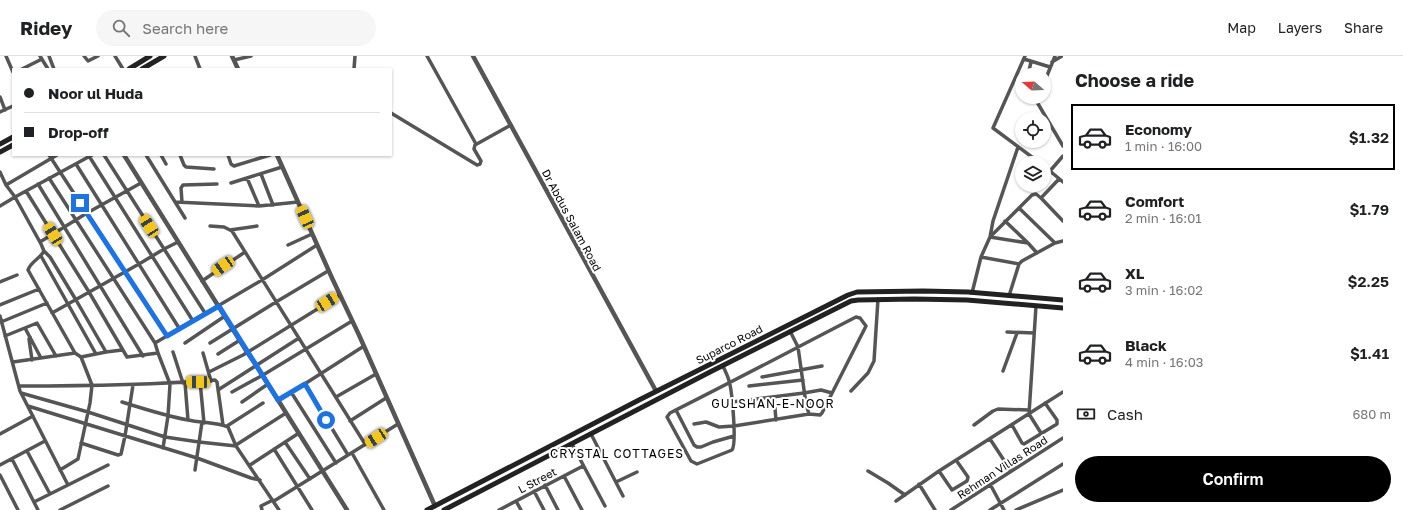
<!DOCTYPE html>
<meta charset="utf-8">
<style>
body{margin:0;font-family:"Golos Text",sans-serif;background:#f6f6f6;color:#202124;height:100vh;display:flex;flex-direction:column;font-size:15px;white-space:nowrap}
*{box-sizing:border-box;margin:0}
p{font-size:13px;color:#757577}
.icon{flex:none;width:22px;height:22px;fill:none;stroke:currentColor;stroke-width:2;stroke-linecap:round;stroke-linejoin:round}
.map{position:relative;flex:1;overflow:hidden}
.panel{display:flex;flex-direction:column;background:#fff;width:340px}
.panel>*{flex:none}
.banner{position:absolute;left:12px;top:12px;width:380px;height:88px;border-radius:0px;box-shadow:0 1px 3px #0004;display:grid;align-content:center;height:88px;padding:0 12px;background:#fff}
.needle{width:26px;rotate:289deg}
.controls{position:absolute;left:1015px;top:12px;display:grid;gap:8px}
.controls a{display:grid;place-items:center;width:36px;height:36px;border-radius:50%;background:#fff;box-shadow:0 1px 3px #0004;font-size:20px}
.end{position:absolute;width:18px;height:18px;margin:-9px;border:5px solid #1a73e8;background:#fff;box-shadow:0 0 0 2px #fff}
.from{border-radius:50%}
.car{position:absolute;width:12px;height:24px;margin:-12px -6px;border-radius:5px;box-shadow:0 0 3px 1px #0007;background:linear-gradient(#f5c518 24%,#345 0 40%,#f5c518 0 76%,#345 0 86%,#f5c518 0)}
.banner b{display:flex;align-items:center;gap:14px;height:38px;font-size:15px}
.banner b+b{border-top:1px solid #e0e0e0}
.banner i{width:10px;height:10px;background:#202124}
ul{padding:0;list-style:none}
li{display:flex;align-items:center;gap:12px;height:66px;margin:0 8px 6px;padding:0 4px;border:2px solid transparent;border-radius:0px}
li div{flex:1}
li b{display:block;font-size:15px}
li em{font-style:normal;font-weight:600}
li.on{border-color:#000}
li>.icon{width:36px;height:36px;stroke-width:1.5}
h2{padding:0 12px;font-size:18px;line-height:48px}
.pay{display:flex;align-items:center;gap:10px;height:44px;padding:0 12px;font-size:15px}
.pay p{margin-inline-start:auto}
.cta{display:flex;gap:8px;margin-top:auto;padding:8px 12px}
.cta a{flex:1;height:46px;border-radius:24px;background:#000;color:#fff;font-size:16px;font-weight:600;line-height:46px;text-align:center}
header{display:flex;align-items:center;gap:24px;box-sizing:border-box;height:56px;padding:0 20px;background:#fff;border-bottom:1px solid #e0e0e0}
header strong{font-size:19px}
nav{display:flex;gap:22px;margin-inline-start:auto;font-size:14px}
.search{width:280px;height:36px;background:#f6f6f6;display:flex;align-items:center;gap:10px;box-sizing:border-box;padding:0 14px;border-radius:22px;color:#757577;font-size:15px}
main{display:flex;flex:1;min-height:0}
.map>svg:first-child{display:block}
</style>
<header>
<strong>Ridey</strong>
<div class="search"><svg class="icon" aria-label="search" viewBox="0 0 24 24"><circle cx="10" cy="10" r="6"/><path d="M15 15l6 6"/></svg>Search here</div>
<nav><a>Map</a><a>Layers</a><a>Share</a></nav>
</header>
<main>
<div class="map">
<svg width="1063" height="454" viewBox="0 0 1063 454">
<rect width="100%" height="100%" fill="#fff"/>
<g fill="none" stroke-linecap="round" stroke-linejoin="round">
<path stroke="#555" stroke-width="3.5" d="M6 0 13 16
M40 0 48 13
M49 0 54 13
M84 0 88 5 98 0
M115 0 123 13
M195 0 200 13
M427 0 476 88
M1025 0 993 72 1040 107
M1024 3 1050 11
M234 4 251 0
M1052 6 1062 0
M22 13 42 3
M354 13 355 0
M1028 19 1031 6
M1044 27 1055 0
M0 41 5 54
M1034 41 1063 90
M0 56 13 50
M391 57 477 109 480 108 481 105 474 93 475 89 511 69
M1018 91 993 165 990 181 1028 187
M49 99 167 280
M104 99 205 257
M146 99 185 162
M161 99 166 108
M180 99 184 109 186 111 214 113
M228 99 231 108 234 110 270 99
M89 100 193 265
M76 108 179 272
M1044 110 1063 126
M1050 115 1063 100
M0 116 6 129 15 141 92 99
M261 118 273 149
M49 122 155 287
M247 122 259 150
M1059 123 1041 142 1063 165
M231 127 282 111
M38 128 143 300
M6 129 57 99
M26 135 89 236 127 301 158 297 170 328 168 360 163 392
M175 146 259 150 298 146
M182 146 181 132 183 129 217 128
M0 150 15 141 41 188 44 195C40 203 31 205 28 214L75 297
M1019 152 1055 187
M1005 165 1028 187 1037 197
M210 170 224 171 232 175 365 388
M230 174 257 170
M40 186 87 157 141 127
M288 189 312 178
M44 195 50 201 76 244
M41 200 96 298
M981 201 1019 208
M202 225 245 196
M0 226 17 219
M972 237 981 201 990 181 1032 139 1036 138 1041 142
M1009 240 1019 208 1022 205 1055 187 1063 185
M76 244 106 296 122 294
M0 249 39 233
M1036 250 1029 358 1041 377
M52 257 139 208 164 193 178 186
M0 260 20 335 68 429
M1 266 47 247
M25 272 41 302
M1007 276 1034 277
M5 280 37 267 56 300
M30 281 29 283 32 304
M185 287 225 260
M210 287 276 246 328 215
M173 296 183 327
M158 297 155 287 262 224 317 189
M203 297 211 325
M218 298 240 284
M13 306 75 297 81 301 106 296
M723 310C725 315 728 320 729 325 732 334 737 388 732 394L697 408 691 405 667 361 670 357C732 326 794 293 856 261L860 262 866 270 822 357 820 359 809 358 806 348 798 291 790 275
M1003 315 1017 277
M209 316 243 299 340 239
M762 321 822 310
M200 325 204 367
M185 327 188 364
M305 328 348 399
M19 330C84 330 150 329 215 324L217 326 223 369
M749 330 803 324
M218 334 299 282
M851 335 868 317 874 305 878 243
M232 336 263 319 352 265
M291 336 336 407
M21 337 88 356 165 381 199 386 236 390
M336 341 376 318
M774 341 776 364
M278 345 364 290
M122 346C144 353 166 360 188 364 201 367 216 366 228 371L236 390 279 454
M242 346 268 328
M732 346 804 337 821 334 832 337
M806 348 813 347 825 352
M28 350 197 402 251 422 260 424
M676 354 694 389 697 391H701L713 386 734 380
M350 365 386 342
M694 368 706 366 719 371 734 370 809 358
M974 369 993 355 998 353 1029 354
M1012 369 1022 387 1024 388 1057 368V364L1045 347
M227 370 263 347
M0 378 33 360
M591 378 623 440
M990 383 1011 415
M285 386 310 423
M81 387 118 399 121 398 125 380 133 329
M572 388 605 450
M236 389 286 357
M274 393 312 454
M27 395 50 438
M352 397 384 454
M12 403 38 454
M0 409 45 385
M250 409 299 377
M60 414 78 403 90 347 92 329 81 301
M195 414 202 366
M868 415 888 427 905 439
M939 415 952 434 967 425 968 421 956 404
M0 419 18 454
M564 420 582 454
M616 426 637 416
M919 428 935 454
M990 428 1004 454
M545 429 558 454
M534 435 544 454
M274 445 398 368
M516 445 521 454
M896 445 939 415 1063 336
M34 446 108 409
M60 454 108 430
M262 454 261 450 273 444
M499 454 583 410
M951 454 1063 382
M990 454 1063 408
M1016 454 1063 434"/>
<path stroke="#555" stroke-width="4.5" d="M232 0 238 13
M473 0 656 335
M124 99 247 296 256 309 347 454
M277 99 332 222 359 279 435 450"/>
<path stroke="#222" stroke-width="5" d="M129 13 150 0
M142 13 164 0
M0 88 13 81
M0 96 13 89
M427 454 639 344 848 239 857 236 923 235 968 236 1063 244
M444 454 710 316 851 245 858 244 914 243 967 244 1063 252"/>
</g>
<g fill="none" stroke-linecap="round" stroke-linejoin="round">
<path stroke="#1a73e8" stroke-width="5" d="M80 147 167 280 219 250 278 344 305 328 326 364"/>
</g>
<g text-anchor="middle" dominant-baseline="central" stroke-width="4" stroke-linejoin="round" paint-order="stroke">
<g font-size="11" fill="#000" stroke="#fff">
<text transform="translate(572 164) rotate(62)">Dr Abdus Salam Road</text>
<text transform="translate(729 288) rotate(-27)">Suparco Road</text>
<text transform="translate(1002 411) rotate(-33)">Rehman Villas Road</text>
<text transform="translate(537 424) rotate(-28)">L Street</text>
</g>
<g font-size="12" letter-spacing="1" fill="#000" stroke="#fff">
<text x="773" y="347">GULSHAN-E-NOOR</text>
<text x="617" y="397">CRYSTAL COTTAGES</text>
</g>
</g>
</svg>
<div class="controls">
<a><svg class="needle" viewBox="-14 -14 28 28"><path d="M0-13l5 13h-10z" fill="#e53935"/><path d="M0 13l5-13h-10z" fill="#757577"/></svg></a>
<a><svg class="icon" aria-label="locate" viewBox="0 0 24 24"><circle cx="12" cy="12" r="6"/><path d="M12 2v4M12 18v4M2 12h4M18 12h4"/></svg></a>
<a><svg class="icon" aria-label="layers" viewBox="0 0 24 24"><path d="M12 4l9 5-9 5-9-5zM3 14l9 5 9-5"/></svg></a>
</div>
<i class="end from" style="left:326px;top:364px"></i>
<i class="end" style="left:80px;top:147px"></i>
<i class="car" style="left:305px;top:161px;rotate:336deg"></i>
<i class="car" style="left:149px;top:170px;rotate:327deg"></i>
<i class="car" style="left:53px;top:178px;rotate:328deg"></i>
<i class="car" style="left:223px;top:210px;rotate:236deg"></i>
<i class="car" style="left:327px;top:246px;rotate:58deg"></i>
<i class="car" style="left:198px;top:326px;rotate:271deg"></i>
<i class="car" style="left:376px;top:382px;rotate:237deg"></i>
<div class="banner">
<b><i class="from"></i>Noor ul Huda</b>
<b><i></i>Drop-off</b>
</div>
</div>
<section class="panel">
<h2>Choose a ride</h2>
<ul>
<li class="on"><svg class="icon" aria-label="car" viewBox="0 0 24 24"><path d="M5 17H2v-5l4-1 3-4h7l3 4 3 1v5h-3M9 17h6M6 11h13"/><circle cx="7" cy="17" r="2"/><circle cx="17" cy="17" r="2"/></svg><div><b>Economy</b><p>1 min · 16:00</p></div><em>$1.32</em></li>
<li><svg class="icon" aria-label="car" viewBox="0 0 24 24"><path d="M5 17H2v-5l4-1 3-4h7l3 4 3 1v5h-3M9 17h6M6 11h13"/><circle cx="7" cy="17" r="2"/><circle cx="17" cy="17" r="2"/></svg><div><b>Comfort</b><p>2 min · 16:01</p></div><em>$1.79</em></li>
<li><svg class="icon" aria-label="car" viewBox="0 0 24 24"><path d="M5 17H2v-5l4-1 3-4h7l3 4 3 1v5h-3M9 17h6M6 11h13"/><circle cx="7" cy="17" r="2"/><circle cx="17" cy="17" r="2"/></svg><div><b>XL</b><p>3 min · 16:02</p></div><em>$2.25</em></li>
<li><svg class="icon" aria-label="car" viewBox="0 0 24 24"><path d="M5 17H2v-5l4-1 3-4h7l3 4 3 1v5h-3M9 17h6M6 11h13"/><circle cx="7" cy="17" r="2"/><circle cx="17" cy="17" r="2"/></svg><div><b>Black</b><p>4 min · 16:03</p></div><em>$1.41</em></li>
</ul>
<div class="pay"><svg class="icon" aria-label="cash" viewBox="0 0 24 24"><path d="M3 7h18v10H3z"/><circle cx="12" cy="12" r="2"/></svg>Cash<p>680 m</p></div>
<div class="cta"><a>Confirm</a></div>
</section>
</main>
